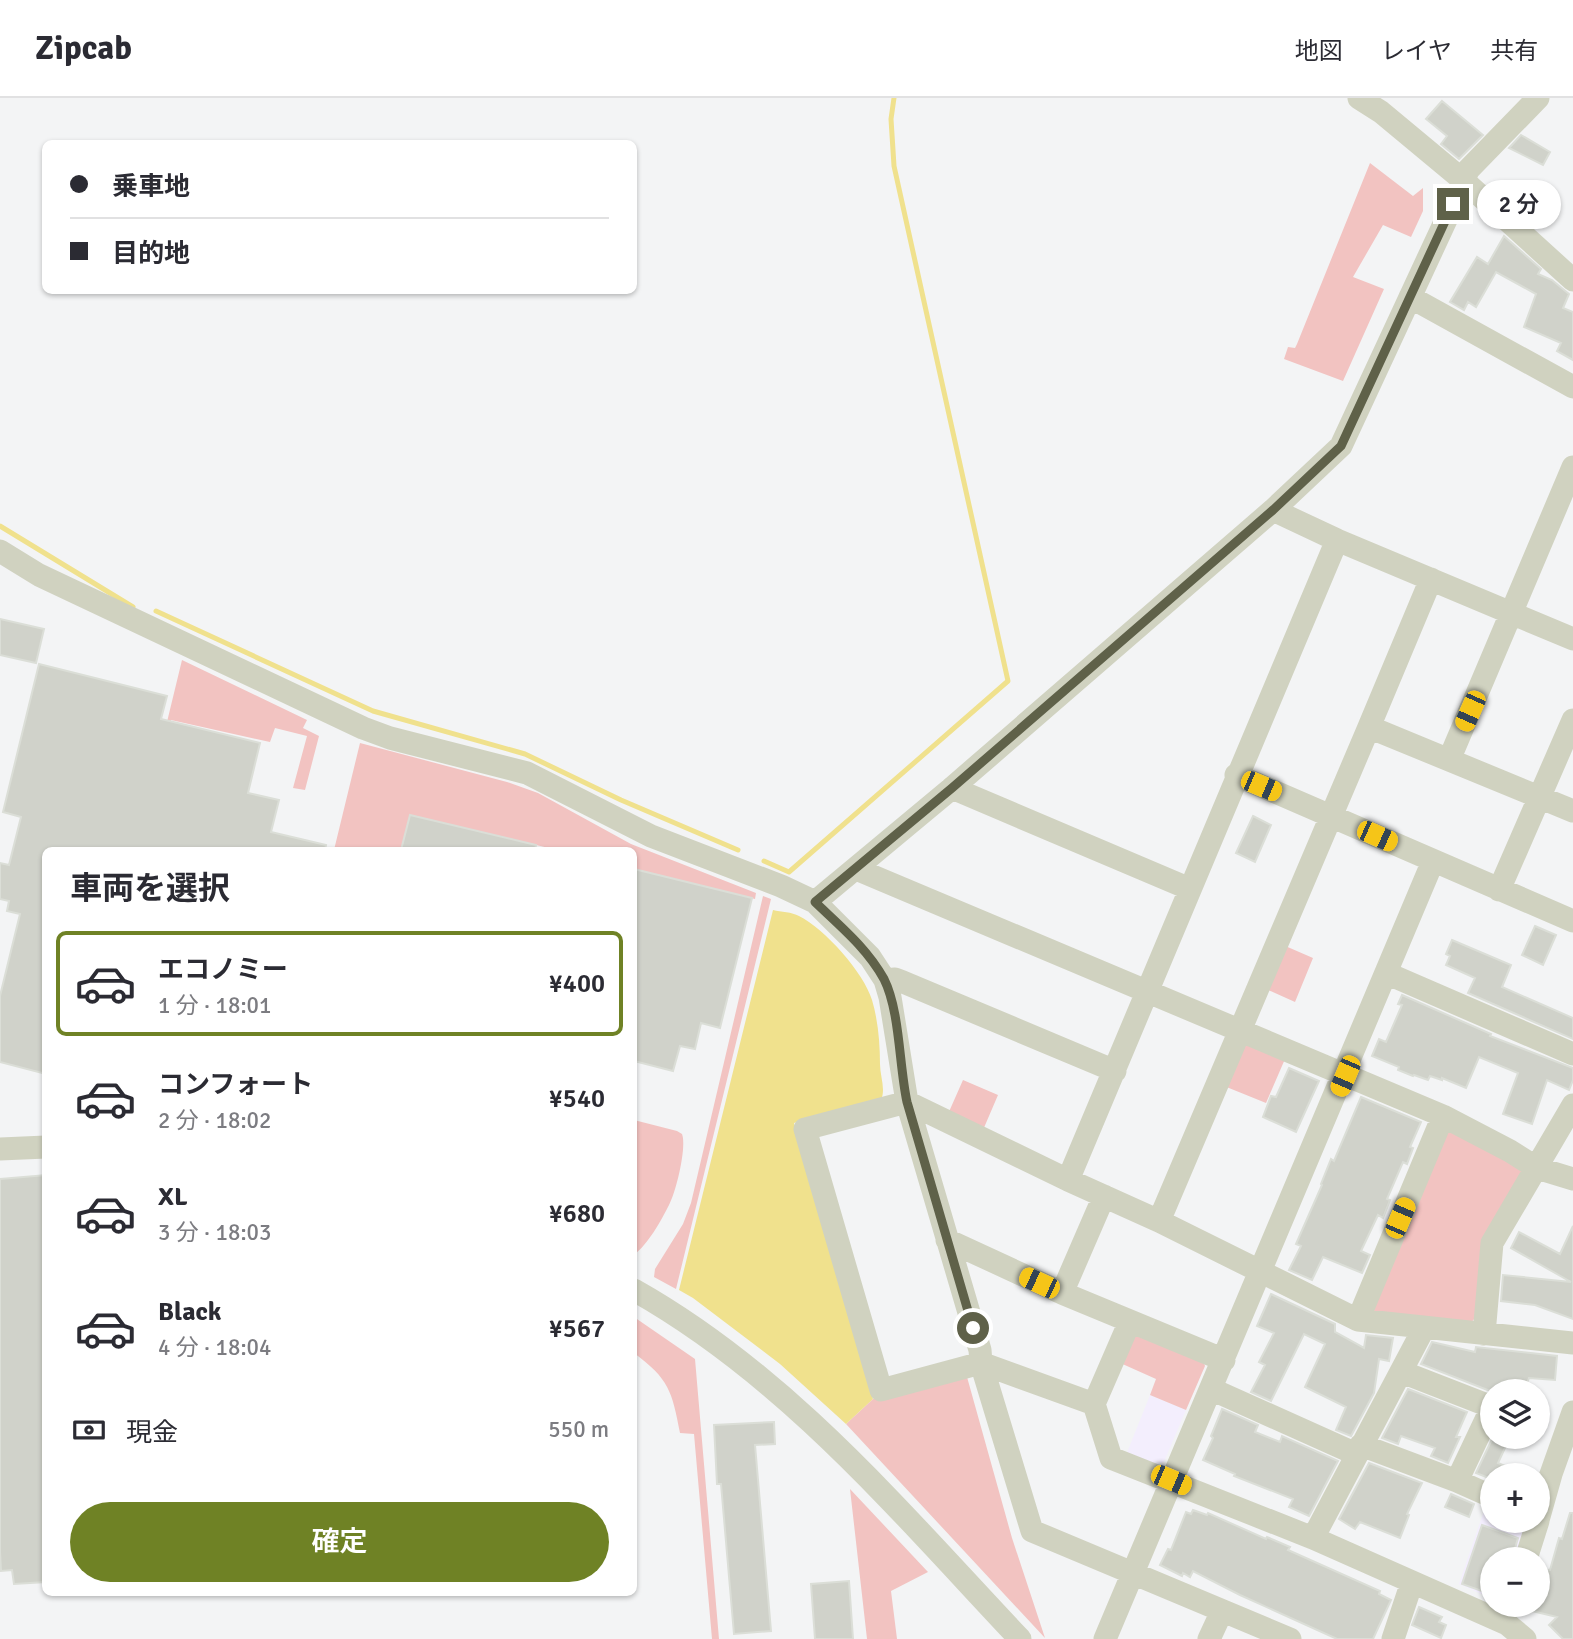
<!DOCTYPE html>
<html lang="ja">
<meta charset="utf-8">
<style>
body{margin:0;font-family:Signika,"Noto Sans JP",sans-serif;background:#f2f2f3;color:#2b2b33;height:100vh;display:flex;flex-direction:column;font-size:26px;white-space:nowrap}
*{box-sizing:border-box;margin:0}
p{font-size:23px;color:#7c7c81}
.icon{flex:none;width:38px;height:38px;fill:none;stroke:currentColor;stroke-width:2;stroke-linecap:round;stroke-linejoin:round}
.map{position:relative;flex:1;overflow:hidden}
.details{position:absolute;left:42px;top:749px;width:595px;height:749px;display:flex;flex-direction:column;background:#fff;border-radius:10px;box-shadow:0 2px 5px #0004}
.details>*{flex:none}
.hud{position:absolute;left:42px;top:42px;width:595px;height:154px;border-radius:10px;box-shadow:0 2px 5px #0004;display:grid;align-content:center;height:154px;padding:0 28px;background:#fff}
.buttons{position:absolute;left:1480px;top:1281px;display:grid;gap:14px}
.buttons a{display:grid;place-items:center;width:70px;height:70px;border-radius:50%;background:#fff;box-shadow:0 2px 5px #0004;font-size:35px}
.end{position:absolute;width:32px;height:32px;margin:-16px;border:9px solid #5f6149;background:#fff;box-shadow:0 0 0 4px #fff}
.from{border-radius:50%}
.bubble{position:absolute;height:49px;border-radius:24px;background:#fff;box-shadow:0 2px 5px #0004;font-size:23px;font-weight:600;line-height:49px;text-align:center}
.car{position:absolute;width:21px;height:42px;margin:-21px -10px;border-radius:9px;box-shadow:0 0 5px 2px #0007;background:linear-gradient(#f5c518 24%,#345 0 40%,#f5c518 0 76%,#345 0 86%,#f5c518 0)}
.hud b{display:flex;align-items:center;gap:24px;height:66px;font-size:26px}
.hud b+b{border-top:2px solid #e1e1e2}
.hud i{width:18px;height:18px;background:#2b2b33}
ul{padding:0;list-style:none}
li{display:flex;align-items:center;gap:21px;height:105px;margin:0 14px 10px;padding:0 14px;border:4px solid transparent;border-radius:10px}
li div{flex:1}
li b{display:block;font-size:26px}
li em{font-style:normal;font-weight:600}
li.current{border-color:#6f8225}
li>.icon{width:63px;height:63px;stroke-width:1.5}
h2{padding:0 28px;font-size:32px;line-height:84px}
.pay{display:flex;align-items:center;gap:18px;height:77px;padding:0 28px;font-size:26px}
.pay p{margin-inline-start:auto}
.button{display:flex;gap:14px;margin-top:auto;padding:14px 28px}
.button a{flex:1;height:80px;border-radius:42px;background:#6f8225;color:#fff;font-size:28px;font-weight:600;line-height:80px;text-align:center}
header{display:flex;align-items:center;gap:42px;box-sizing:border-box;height:98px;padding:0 35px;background:#fff;border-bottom:2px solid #e1e1e2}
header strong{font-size:33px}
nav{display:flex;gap:38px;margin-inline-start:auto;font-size:24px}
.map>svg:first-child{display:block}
</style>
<header>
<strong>Zipcab</strong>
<nav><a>地図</a><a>レイヤ</a><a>共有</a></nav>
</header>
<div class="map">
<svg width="1573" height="1541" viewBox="0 0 1573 1541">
<rect width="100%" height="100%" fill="#f3f4f5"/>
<path fill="#f3eefd" d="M1150 1297 1186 1312 1164 1364 1153 1367 1126 1357Z
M1488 1401 1493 1403V1423H1530L1519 1461H1493V1501L1459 1486Z"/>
<path fill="#f2c3c1" d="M1370 65 1413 98 1423 90V113L1411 139 1383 127 1353 179 1384 191 1343 283 1284 261 1288 249 1295 250 1297 246Z
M182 562 307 622 303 630 319 638 305 692 293 690 307 638 275 630 270 644 171 622 140 752H136Z
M360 645 507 684 538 695 631 746 756 795 755 801 634 771V752H557L411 717 401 752H334Z
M763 798 771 801 676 1191 654 1179 655 1171 683 1126 691 1105Z
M1283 847 1313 860 1295 904 1266 891Z
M1248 946 1285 961 1266 1005 1224 988 1240 949Z
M963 982 998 997 983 1032 948 1016Z
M634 1022 677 1033 682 1036C687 1049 676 1094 669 1107 661 1123 648 1146 634 1157Z
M1456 1032 1521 1065 1524 1077 1476 1219 1469 1227 1375 1216 1371 1201 1440 1035Z
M634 1219 695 1261 719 1541H712L694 1336 680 1335C672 1293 669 1281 634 1255Z
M1131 1234 1202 1259 1205 1268 1186 1312 1150 1297 1156 1281 1118 1264Z
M961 1276 967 1279 1012 1440 1045 1540 846 1326 873 1301Z
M850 1391 928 1474 891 1493 897 1541H867Z"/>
<path fill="#f0e18d" d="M773 812C781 814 792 814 799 818 825 831 864 875 872 902 878 922 880 945 880 966 880 978 886 991 881 1002L794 1025 873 1301 846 1326 780 1266 693 1200 679 1192Z"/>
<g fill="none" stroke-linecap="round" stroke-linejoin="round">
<path stroke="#f0e18d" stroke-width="5" d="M0 428 133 509
M156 513 373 613 525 656 621 702 738 752
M764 763 789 774 1008 583 894 68 891 21 894 0"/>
</g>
<path fill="#d0d2ca" stroke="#dbded7" stroke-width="2" d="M1442 3 1483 37 1459 61 1441 46 1447 38 1426 21Z
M1521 37 1550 54 1543 67 1509 50Z
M1504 138 1541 171 1538 176 1552 182 1569 196 1563 210 1573 214V262L1557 253 1561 245 1524 229 1536 196 1496 174 1476 209 1468 204 1464 212 1450 204 1477 159 1488 166Z
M0 521 44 531 36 565 0 557Z
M39 566 167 598 161 621 260 645 248 695 279 702 271 734 326 747 325 752H46V976L0 964V898L20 816 7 813 9 803 0 801V765L9 767 21 719 3 714Z
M410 717 536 747 535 752H401Z
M1253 718 1271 727 1255 764 1236 755Z
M634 771 752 800 720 930 701 925 695 951 680 948 673 973 634 963Z
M1535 828 1556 837 1543 867 1522 857Z
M1452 842 1511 867 1502 889 1573 920V941L1468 895 1475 880 1446 867 1450 858 1446 856Z
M1402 897 1491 936 1490 938 1573 970V982L1569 992 1547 982 1532 1026 1503 1016 1518 975 1479 959 1466 990 1442 980V982L1430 978 1428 982 1414 977 1413 978 1398 972 1399 969 1372 958 1379 941 1386 944 1402 907 1398 906Z
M1289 970 1319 983 1296 1034 1263 1019 1271 998 1276 999Z
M1361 999 1421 1024 1410 1049 1413 1050 1407 1066 1403 1064 1387 1101 1390 1102 1383 1120 1378 1117 1361 1153 1370 1157 1362 1175 1323 1159 1312 1182 1289 1172 1301 1148 1296 1146 1322 1087 1321 1086 1331 1061 1334 1063Z
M46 1077V1484L14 1486 12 1472 1 1473 0 1454V1081Z
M1573 1128V1221L1535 1207 1501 1203 1503 1177 1571 1184 1511 1150 1519 1134 1560 1156Z
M1271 1196 1335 1226V1234L1364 1250 1366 1237 1393 1240 1389 1263 1379 1261 1374 1295 1351 1338 1336 1332 1346 1309 1305 1289 1325 1246 1304 1236 1271 1303 1251 1294 1265 1267 1259 1264 1274 1235 1257 1228Z
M1432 1244 1475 1254 1476 1249 1557 1258 1555 1282 1529 1280 1524 1293H1490L1421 1266Z
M1408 1291 1467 1314 1456 1339H1460L1448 1365 1431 1358 1435 1350 1401 1338 1398 1346 1382 1340Z
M1222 1311 1258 1327 1255 1334 1280 1344 1282 1338 1338 1363 1309 1418 1289 1409 1293 1401 1234 1378 1235 1376 1203 1362 1213 1340 1211 1338Z
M774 1324 775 1346 755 1347 771 1533 734 1536 721 1386H717L714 1327Z
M1493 1339H1510L1498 1365 1526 1377H1492L1491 1381 1476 1375Z
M1369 1365 1422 1385 1407 1416 1409 1417 1400 1440 1360 1424 1355 1431 1339 1421Z
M1451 1396 1474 1406 1469 1419 1445 1409Z
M1193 1412 1207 1417 1208 1415 1266 1441 1267 1439 1290 1449 1288 1452 1380 1493 1379 1496 1391 1502 1373 1541H1337L1240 1497 1193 1473 1190 1479 1183 1475 1182 1478 1160 1467 1168 1451 1171 1452 1186 1414 1191 1416Z
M1570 1415H1573V1541H1563L1549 1527 1557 1519 1532 1513 1533 1507H1538V1489L1543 1471 1550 1472 1559 1440 1562 1441Z
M1482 1427 1518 1440 1512 1461H1493V1497L1462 1486Z
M849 1483 853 1541H815L811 1486Z
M1419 1509 1442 1519 1439 1524 1446 1527 1441 1540 1412 1527Z"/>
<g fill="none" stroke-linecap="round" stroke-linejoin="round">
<path stroke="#d0d2c0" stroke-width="23" d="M1359 0 1381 14 1464 83 1468 72 1538 0
M1410 199 1573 289
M1273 412 1337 442 1573 541
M0 453 39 477 363 630 390 640 527 675 651 738 781 788 815 804 870 859 885 882 890 899 907 1004 980 1252 981 1265 1032 1433 1290 1541
M1369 629 1431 481
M1449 662 1573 369
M1236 677 1573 823
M952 690 1190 791
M856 771 1443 1018 1510 1053 1537 1070 1573 1081
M1499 792 1573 622
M815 804 952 690 1273 412 1341 348 1464 83 1573 182
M1386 875 1573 956
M885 882 895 881 903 884 1115 973
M0 1051 46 1049
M1068 1082 1337 442
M1159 1123 1369 629 1573 713
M947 1142 1062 1195 1224 1262
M634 1192C787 1278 900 1414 1020 1541
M1062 1195 1104 1098
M1358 1222 1443 1018
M1484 1236 1492 1145 1573 1007
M1402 1274 1492 1309 1457 1383 1493 1399
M1211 1291 1356 1356
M1094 1306 1130 1223
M1361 1347 1457 1383
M1538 1422 1551 1376 1573 1314
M1313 1440 1424 1230
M1526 1461 1538 1423
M1105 1541 1433 763
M1209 1541 1222 1513
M1393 1541 1412 1484
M1525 1541 1507 1526 1313 1440 1111 1360 1094 1306 981 1265 881 1292 805 1031 907 1004 1068 1082 1159 1123 1358 1222 1573 1245"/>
</g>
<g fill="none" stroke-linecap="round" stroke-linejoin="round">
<path stroke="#5f6149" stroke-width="9" d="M973 1230 907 1004C899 967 900 913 884 881 867 850 840 828 815 804L952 690 1273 412 1341 348 1453 106"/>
</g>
</svg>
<div class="buttons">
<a><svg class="icon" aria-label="layers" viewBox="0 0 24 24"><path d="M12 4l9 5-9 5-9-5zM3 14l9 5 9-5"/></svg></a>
<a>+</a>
<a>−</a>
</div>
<i class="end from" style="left:973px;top:1230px"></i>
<i class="end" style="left:1453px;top:106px"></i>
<div class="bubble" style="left:1477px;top:82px;width:84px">2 分</div>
<i class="car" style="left:1470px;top:613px;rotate:204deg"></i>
<i class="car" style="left:1261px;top:688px;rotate:113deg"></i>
<i class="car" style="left:1377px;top:738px;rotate:114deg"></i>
<i class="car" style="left:1345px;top:978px;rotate:203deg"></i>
<i class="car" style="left:1400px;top:1120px;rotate:23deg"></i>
<i class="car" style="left:1039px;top:1185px;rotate:295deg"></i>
<i class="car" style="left:1171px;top:1382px;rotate:113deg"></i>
<div class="hud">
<b><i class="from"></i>乗車地</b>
<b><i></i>目的地</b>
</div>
<section class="details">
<h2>車両を選択</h2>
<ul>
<li class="current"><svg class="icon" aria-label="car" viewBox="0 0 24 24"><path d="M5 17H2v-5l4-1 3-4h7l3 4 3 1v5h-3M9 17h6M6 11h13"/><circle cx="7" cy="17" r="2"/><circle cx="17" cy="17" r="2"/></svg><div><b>エコノミー</b><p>1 分 · 18:01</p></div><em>¥400</em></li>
<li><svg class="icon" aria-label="car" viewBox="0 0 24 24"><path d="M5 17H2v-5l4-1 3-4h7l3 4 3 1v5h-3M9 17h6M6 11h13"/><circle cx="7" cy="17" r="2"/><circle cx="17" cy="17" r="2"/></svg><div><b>コンフォート</b><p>2 分 · 18:02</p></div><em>¥540</em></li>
<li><svg class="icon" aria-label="car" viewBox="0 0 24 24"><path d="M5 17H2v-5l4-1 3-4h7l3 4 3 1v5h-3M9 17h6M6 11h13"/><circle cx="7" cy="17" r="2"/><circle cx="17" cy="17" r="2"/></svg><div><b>XL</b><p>3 分 · 18:03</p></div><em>¥680</em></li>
<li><svg class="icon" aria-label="car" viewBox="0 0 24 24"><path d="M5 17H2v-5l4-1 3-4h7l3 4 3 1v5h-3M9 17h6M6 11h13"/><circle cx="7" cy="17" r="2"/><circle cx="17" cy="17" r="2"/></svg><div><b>Black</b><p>4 分 · 18:04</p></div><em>¥567</em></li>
</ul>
<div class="pay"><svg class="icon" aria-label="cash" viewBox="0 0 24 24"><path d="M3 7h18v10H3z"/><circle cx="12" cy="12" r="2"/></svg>現金<p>550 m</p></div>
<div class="button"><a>確定</a></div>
</section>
</div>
